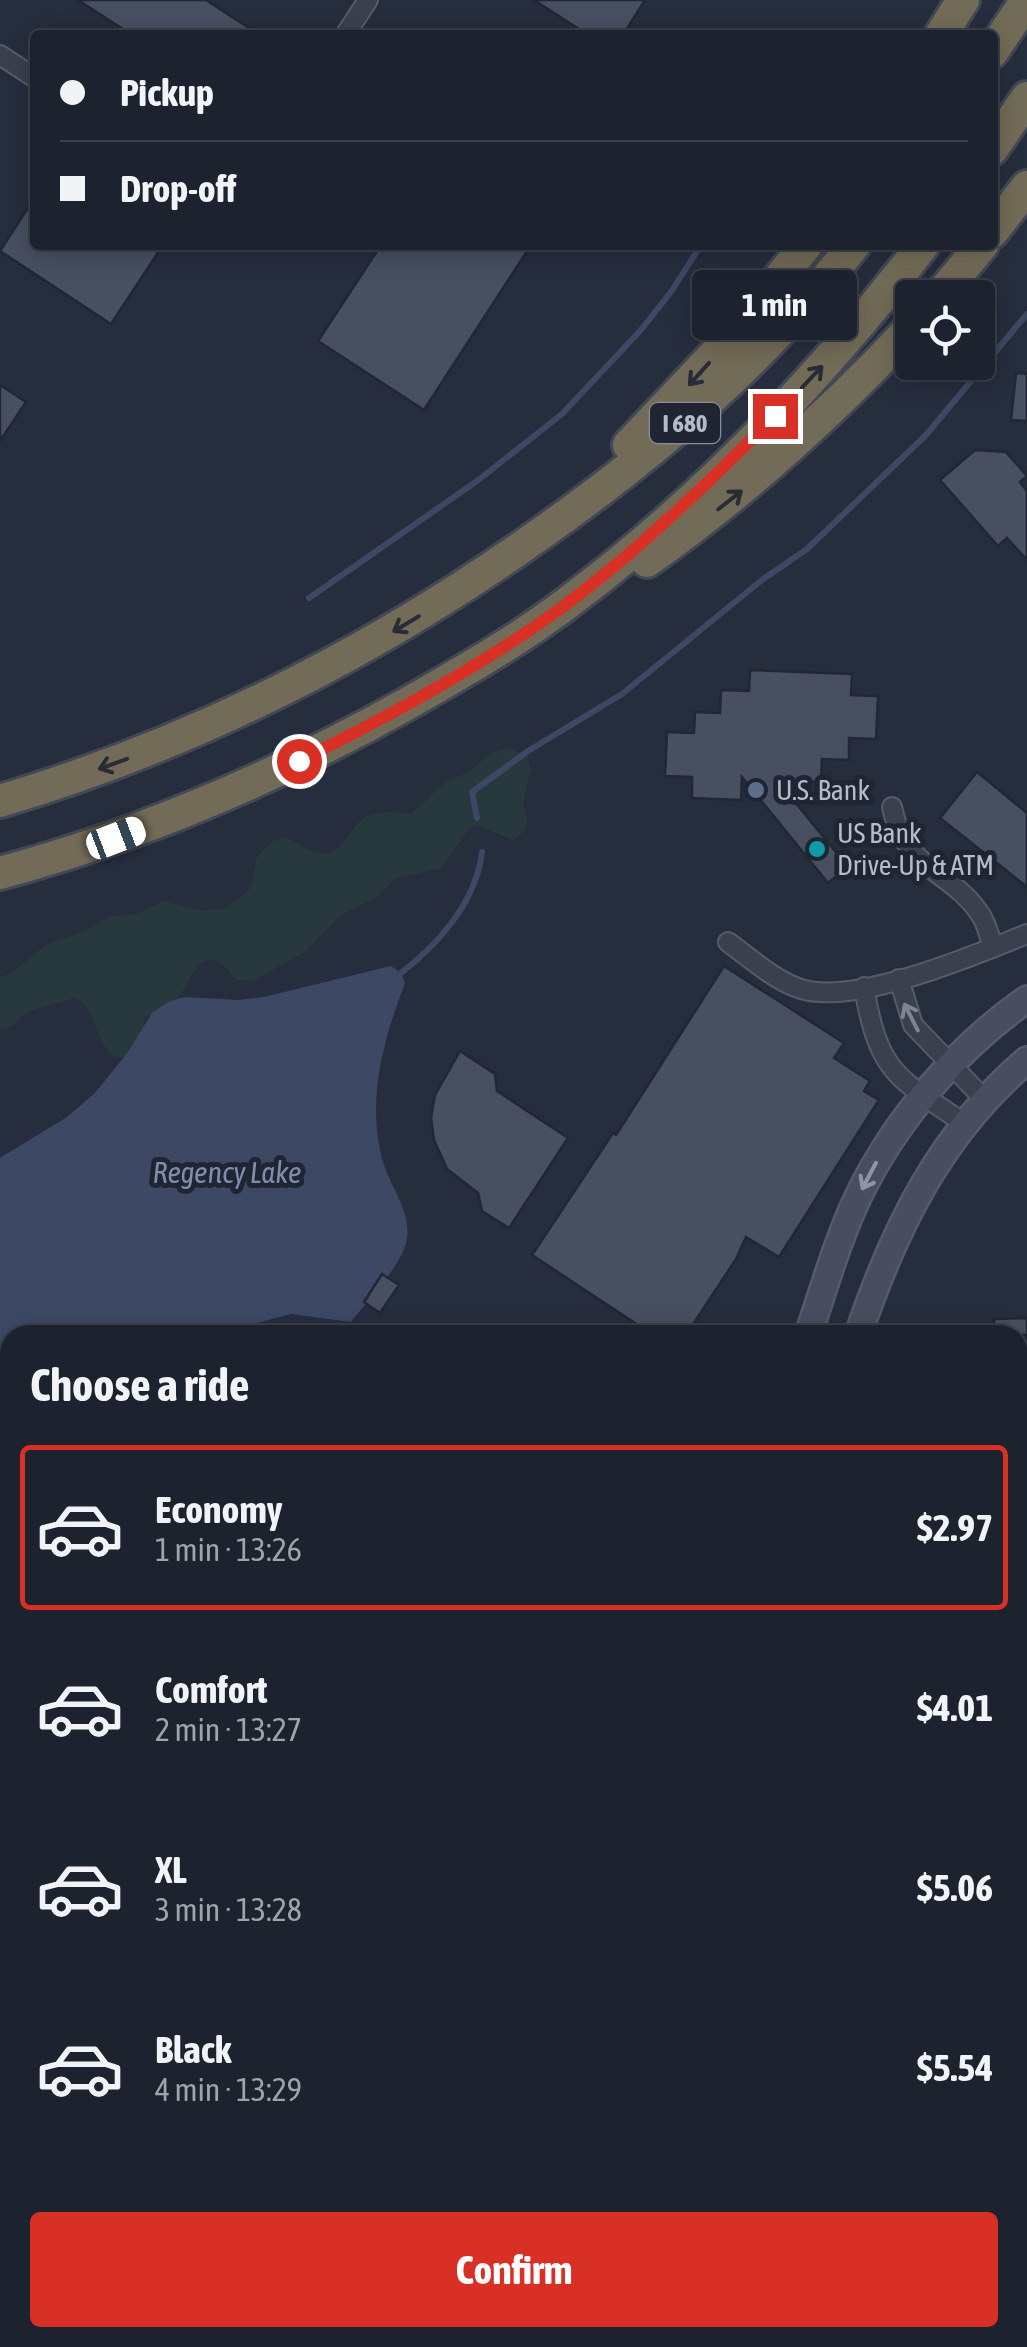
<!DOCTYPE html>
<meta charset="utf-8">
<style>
body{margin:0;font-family:"Asap Condensed",sans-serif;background:#252a36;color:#f1f3f6;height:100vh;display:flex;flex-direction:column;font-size:38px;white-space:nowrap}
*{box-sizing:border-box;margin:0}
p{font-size:32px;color:#a0a4aa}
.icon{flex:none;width:55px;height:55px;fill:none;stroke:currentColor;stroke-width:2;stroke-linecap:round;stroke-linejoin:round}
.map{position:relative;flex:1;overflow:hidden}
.details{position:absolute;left:0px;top:1325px;width:1028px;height:1022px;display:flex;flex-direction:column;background:#1c222e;border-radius:30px 30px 0 0;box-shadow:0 5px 25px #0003,0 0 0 2px #3a3f4a}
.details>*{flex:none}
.banner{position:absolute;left:30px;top:30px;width:968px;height:220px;border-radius:10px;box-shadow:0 5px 25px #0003,0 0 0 2px #3a3f4a;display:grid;align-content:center;height:220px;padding:0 30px;background:#1c222e}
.fabs{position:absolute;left:895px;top:280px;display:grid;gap:20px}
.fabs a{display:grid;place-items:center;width:100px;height:100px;border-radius:10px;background:#1c222e;box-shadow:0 5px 25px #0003,0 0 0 2px #3a3f4a;font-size:50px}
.end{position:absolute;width:45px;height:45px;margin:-22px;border:12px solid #d93025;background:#fff;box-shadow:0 0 0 5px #fff}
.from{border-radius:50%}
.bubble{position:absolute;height:70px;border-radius:10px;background:#1c222e;box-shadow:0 5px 25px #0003,0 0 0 2px #3a3f4a;font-size:32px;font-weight:700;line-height:70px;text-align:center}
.car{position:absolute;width:30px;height:60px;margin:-30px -15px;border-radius:12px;box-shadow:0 0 8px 2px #0007;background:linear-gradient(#fff 24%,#345 0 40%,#fff 0 76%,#345 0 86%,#fff 0)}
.banner b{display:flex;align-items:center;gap:35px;height:95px;font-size:38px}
.banner b+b{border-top:2px solid #3a3f4a}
.banner i{width:25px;height:25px;background:#f1f3f6}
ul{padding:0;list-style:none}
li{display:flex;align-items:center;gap:30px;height:165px;margin:0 20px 15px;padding:0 10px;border:5px solid transparent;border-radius:10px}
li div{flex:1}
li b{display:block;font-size:38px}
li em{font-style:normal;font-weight:700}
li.current{border-color:#d93025}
li>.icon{width:90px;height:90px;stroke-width:1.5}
h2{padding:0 30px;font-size:45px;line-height:120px}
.cta{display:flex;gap:20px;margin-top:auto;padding:20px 30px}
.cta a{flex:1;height:115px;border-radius:10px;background:#d93025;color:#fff;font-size:40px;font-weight:700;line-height:115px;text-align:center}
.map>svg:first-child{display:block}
</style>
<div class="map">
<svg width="1027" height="2347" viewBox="0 0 1027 2347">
<rect width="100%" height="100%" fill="#262d3d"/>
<path fill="#28393e" d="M507 748 527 755 531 769 523 803 527 821 526 829 513 840 477 825 468 830 441 868 395 879 375 898 341 915 306 951 253 981 237 980C231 975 227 967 220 963 193 946 184 1004 167 1012 161 1015 151 1015 144 1017L143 1033 125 1058C91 1057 103 1008 74 998L27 1012 12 1026 0 1029V977L10 974 46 945 87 930 110 916 134 915 164 901 200 911 226 908 247 892 252 884 256 858C292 814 295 857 325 853 345 850 351 826 366 817 381 809 398 814 413 813L445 782 469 772 491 753Z
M10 2095V2210L2 2213 0 2097Z"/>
<path fill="#3d4964" d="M391 966 401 973 405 983C383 1040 365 1104 384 1165 392 1189 411 1213 407 1238 404 1263 367 1301 351 1322L291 1314 249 1325 226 1335H10V1654L0 1657V1158L67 1117 95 1093 128 1052 152 1013 168 1002 185 997 238 1000 264 997Z"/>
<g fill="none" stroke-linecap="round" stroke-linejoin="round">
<path stroke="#3d4964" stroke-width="6" d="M309 598 477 481 562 414 640 331 671 292 701 245
M477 818 472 792 528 751 622 694 762 580 807 549 926 435 1027 314
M401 973C439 943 476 902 482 852"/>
</g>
<path fill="#474f60" stroke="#212734" stroke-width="2.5" d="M78 0H206L260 35H132Z
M534 0H645L623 35H588Z
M35 197V245H163L111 324 0 251Z
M381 245H531L424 410 318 341Z
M1016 373 1027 374V421L1011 420Z
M0 385 26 402 0 441Z
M975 450 1006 452 1027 476 1020 482 1027 491V560L1007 538 998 546 940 480Z
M750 670 852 674 851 695 878 696 876 739 849 738V760L822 759 821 782 796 781 795 802 848 867 828 883 742 777 741 800 692 798V777L665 776 667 732 694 733 695 712 720 713 721 690 749 691Z
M977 772 1027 813V887L940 818Z
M724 966 844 1043 834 1058 870 1081 864 1091 879 1100 779 1257 746 1237 736 1259 686 1335H653L532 1255 613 1133 616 1135Z
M460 1051 495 1074 497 1091 568 1138 509 1228 482 1211 478 1193 447 1169 434 1140 431 1118 435 1095Z
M382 1274 399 1285 380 1313 364 1302Z
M1027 1318V1335H994V1319Z"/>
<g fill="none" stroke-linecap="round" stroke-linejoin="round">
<g stroke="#555b68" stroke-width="22">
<path id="minor" d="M345 35 368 0
M0 55 35 78
M892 807C905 872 953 870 982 917 987 926 990 937 993 948
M728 942C750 958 775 981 801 989 855 1006 975 955 1027 934
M899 979 913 1025 984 1099
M864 987C878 1071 896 1078 964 1123
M1018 1629 1027 1627
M1018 1800 1027 1821
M0 1831 10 1838
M925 2338 932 2347
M271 2347 274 2338"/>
</g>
<g stroke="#555b68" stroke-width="30">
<path id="secondary" d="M808 1335C824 1289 837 1241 858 1197 895 1120 957 1048 1027 999
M858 1335C894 1229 940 1134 1027 1060
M144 2347 146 2338
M193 2347 195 2338"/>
</g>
<g stroke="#424855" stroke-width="38">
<path id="motorway" d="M941 35 963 0
M992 52 1027 0
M992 149 1027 98
M992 232 1027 187
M938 298 982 245
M629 445 738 330 806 245
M647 561C745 492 830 414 912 327
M0 801C195 743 371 654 536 537 656 453 764 360 854 245
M0 873C145 834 281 775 412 701 464 671 517 641 566 604 700 504 821 377 923 245"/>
</g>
<use href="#minor" stroke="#3a404d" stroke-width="18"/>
<use href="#secondary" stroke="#484e60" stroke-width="25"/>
<use href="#motorway" stroke="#726b57" stroke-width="32"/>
</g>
<defs><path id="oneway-shaft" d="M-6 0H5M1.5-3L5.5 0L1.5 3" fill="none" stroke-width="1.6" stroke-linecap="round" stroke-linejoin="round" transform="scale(2.5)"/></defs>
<g stroke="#272c36">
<use href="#oneway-shaft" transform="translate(699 374) rotate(132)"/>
<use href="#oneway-shaft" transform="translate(812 377) rotate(-47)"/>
<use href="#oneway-shaft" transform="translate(730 500) rotate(-38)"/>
<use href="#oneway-shaft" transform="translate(406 624) rotate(149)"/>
<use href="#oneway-shaft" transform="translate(113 764) rotate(160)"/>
</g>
<use stroke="#7e8491" href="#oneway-shaft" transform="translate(911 1017) rotate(-117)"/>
<use stroke="#9095a4" href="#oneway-shaft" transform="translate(869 1176) rotate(118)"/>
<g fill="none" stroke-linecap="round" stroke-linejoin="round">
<path stroke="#d93025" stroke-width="12" d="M299 761C390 716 482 666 564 606 640 549 708 483 775 416"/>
</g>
<circle fill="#5c6f8a" stroke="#1f2532" stroke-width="4" cx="756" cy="790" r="10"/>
<circle fill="#0f9aa8" stroke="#1f2532" stroke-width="4" cx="817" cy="849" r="10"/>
<g text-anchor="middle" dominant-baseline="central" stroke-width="10" stroke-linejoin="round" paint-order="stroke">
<rect fill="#1f2532" stroke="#898e9b" stroke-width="2.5" x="650" y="403" width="70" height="40" rx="8"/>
<g font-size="25" font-weight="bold" fill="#b6bbc8">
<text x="685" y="423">I 680</text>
</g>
<g font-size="28" fill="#b6bbc8" stroke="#1f2532" text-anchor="start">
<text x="776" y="790">U.S. Bank</text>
<text x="837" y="833">US Bank<tspan x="837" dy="32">Drive-Up &amp; ATM</tspan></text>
</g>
<g font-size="30" font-style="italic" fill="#808ead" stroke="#1f2532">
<text x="227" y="1172">Regency Lake</text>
</g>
</g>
</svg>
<div class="fabs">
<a><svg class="icon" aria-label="locate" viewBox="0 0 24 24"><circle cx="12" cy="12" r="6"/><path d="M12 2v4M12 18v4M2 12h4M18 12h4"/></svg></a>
</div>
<i class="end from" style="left:299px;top:761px"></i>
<i class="end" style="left:775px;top:416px"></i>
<div class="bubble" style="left:692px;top:270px;width:165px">1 min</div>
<i class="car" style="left:116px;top:838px;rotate:69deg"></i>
<div class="banner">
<b><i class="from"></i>Pickup</b>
<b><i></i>Drop-off</b>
</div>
<section class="details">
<h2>Choose a ride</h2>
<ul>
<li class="current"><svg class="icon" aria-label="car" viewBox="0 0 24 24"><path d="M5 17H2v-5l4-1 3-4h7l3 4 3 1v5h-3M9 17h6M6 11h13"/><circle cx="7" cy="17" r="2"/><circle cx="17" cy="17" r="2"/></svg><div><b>Economy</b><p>1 min · 13:26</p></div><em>$2.97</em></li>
<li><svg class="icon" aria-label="car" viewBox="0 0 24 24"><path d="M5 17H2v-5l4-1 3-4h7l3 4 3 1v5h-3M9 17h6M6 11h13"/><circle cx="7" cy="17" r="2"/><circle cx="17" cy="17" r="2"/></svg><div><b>Comfort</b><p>2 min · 13:27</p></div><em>$4.01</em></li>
<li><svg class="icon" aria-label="car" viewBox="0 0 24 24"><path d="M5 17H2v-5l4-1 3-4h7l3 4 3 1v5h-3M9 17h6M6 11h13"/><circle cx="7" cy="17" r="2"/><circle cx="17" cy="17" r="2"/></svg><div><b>XL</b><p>3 min · 13:28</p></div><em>$5.06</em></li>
<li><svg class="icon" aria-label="car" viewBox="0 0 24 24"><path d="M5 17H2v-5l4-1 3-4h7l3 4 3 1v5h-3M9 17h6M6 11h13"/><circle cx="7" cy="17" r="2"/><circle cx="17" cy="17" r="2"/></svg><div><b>Black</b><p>4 min · 13:29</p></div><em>$5.54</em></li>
</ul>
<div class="cta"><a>Confirm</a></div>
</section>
</div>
